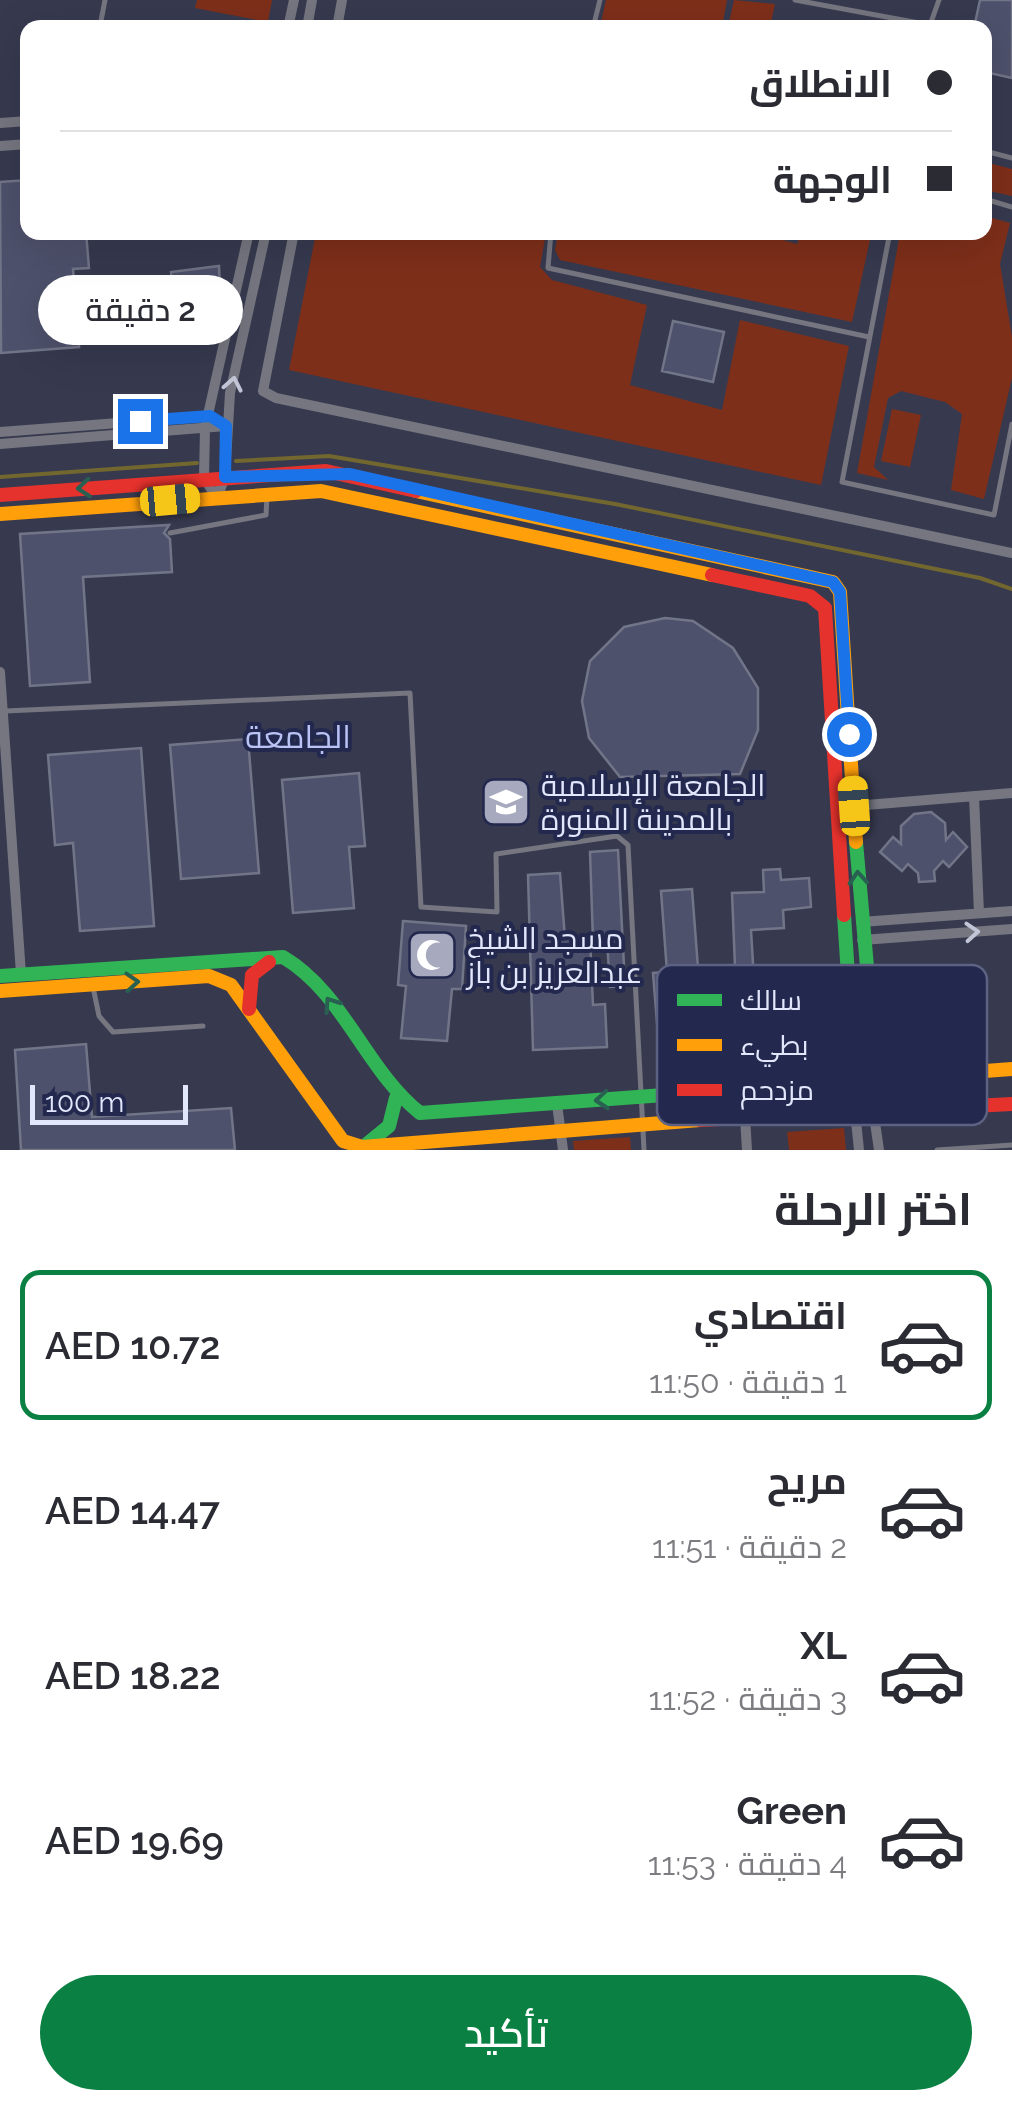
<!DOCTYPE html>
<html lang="ar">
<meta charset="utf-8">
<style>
body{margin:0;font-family:Raleway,Cairo,sans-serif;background:#f7f7f7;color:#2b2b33;direction:rtl;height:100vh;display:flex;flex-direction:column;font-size:38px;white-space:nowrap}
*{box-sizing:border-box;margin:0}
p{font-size:32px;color:#7c7c81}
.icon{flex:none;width:55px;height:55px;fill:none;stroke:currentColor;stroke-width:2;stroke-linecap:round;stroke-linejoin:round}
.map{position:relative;height:1150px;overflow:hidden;direction:ltr}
.side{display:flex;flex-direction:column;background:#fff;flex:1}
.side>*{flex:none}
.guide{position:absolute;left:20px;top:20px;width:972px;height:220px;border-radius:20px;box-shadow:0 10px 40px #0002;direction:rtl;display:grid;align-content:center;height:220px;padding:0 40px;background:#fff}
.scale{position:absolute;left:30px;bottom:25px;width:158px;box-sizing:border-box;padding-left:10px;border:5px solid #e3e7fb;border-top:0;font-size:28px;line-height:35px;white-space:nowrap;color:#e3e7fb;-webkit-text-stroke:8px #23284e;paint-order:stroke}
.end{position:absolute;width:45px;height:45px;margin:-22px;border:12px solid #1a73e8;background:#fff;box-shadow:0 0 0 5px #fff}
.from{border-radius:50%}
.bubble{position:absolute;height:70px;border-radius:35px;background:#fff;box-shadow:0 10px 40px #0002;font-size:32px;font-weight:600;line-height:70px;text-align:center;direction:rtl}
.car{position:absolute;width:30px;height:60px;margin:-30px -15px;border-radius:12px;box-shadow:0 0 8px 2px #0007;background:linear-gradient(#f5c518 24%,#345 0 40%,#f5c518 0 76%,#345 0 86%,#f5c518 0)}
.guide b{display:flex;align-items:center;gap:35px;height:95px;font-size:38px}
.guide b+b{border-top:2px solid #e1e1e2}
.guide i{width:25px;height:25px;background:#2b2b33}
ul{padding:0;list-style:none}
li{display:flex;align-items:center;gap:30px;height:150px;margin:0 20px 15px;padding:0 20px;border:5px solid transparent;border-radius:20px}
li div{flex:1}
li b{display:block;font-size:38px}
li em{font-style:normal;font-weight:600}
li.on{border-color:#0b8043}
li>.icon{width:90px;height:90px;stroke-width:1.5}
h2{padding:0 40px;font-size:45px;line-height:120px}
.button{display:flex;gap:20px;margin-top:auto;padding:20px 40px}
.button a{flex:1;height:115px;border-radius:60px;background:#0b8043;color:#fff;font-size:40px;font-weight:600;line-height:115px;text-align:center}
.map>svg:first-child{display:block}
</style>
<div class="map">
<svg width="1012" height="1150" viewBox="0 0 1012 1150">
<rect width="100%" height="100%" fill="#373a4f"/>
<path fill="#7e2f1a" d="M197 0H272L268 22 195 8Z
M606 0H727L722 27H600Z
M734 0 775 4 770 27H728Z
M985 162 1012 169V196L985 190Z
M985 216 1010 223 1000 264 1012 337V378L984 499 951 490 962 414 945 402 901 391 888 398 874 467 888 480 857 473 900 233 985 232Z
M316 233H546L540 267 552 280 647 305 630 385 722 410 740 320 849 346 821 485 289 370Z
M558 233 755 232 797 244 801 233 869 232 870 240 852 322 560 260 555 250Z
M892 409 921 415 910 467 881 461Z
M844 1128 846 1150H789L787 1132Z
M630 1137 631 1150H574L573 1141Z"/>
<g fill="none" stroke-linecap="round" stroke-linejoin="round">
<path stroke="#736730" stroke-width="4" d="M236 461 329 456 615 504 980 578 1012 589
M0 477 197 463"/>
</g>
<path fill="#4e516b" stroke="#727588" stroke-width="2.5" d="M980 0H1012V78L985 72V28H974Z
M28 180V232H86L89 268 73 269 79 347 1 353 0 182Z
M219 266 221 316 177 322 171 272Z
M154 287 160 337 112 343 106 293Z
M673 321 724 332 713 382 662 371Z
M169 525 164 533 170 539 172 572 83 577 90 682 30 686 20 534Z
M665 618 693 621 733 648 758 688V730L740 774 620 777 589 738 582 701 590 661 624 627Z
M248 739 259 873 181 879 170 745Z
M141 748 154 926 80 931 73 843 55 845 48 755Z
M359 773 365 846 349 847 354 908 293 913 282 780Z
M931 812 945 823 946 840 953 832 967 847 949 867 943 861 934 871 935 881 919 882 918 873 908 864 902 871 880 852 893 837 901 844V826L914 814Z
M618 850 625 986 610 987 607 940 593 941 590 852Z
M780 869 781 880 809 878 811 907 783 910 784 928 751 930 756 1014 737 1016 732 893 764 892 763 870Z
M560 873 565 939 590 938 593 1005 605 1004 607 1047 533 1050 528 875Z
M692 889 698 968 711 967 716 1032 696 1034 697 1043 677 1044 676 1033 658 1035 653 973 667 972 661 891Z
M403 921 466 926 462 989H452L447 1041 401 1038 406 986 398 985Z
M86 1044 92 1117 231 1108 235 1150H21L15 1050Z"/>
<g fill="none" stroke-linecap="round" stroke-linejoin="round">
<path stroke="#75767f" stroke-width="5" d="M795 0 930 25
M101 21 105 0
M930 25 939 0
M593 28 600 0
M985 151 1012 158
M985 199 1012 207
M551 232 548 268 869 337
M890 232 842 482 994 515 1012 424
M170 533 266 515 267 496
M5 711 410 693 421 907 497 912 496 854 617 836 628 845 644 1150
M93 987 99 1016 113 1032 203 1026
M937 1150 1012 1145"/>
<path stroke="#75767f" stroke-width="10" d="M288 28 294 0
M307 28 312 0
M337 28 342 0
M0 123 28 121
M0 146 28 144
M249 232 205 428 204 478 217 498 225 477 230 393 266 232
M294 232 263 391 276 398 1012 553
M0 432 210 416 226 426 0 444
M0 672 21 974
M974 796 979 913
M854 806 1012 793
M861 922 1012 911
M862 940 1012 929
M557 1104 563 1150
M873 1109 879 1150
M855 1111 859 1150
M745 1117 747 1150"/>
<path stroke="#30b455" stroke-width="14" d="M856 842 877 1080
M844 915 855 1080
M0 976 283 957C344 993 365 1069 420 1113L664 1095
M367 1144 389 1126 396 1098"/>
<path stroke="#ff9f0a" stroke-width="14" d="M416 491 833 582 840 592 856 842
M0 514 321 491 712 575
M0 991 209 976 231 985 343 1141 362 1147 700 1120
M664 1095 1012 1069"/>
<path stroke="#e5322d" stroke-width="14" d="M0 495 326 471 416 491
M712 575 810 596 825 608 844 915
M249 1009 252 975 269 962
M700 1120 1012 1104"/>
</g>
<defs><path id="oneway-chevron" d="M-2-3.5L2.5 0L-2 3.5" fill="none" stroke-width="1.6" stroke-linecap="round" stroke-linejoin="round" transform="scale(2.5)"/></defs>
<g stroke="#c2c5d6">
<use href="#oneway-chevron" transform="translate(233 384) rotate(-79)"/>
<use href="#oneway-chevron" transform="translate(972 932) rotate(-4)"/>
</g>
<g stroke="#286051">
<use href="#oneway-chevron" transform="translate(84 488) rotate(175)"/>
<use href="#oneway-chevron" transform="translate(858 878) rotate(-94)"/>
<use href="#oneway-chevron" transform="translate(132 982) rotate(-4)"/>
<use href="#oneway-chevron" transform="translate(331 1004) rotate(-124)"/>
<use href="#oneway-chevron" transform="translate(602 1100) rotate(175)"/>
</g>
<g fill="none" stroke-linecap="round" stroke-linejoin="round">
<path stroke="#1a73e8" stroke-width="12" d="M140 421 210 416 226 426 225 477 350 474 833 582 840 592 849 734"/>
</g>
<defs>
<g id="university-square" transform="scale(2.5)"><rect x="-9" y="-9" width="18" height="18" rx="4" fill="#a7aabf" stroke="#23284e"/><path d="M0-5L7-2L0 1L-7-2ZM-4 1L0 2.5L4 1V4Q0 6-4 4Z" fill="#fff"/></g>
<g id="mosque-square" transform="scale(2.5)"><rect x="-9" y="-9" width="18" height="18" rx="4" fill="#a7aabf" stroke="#23284e"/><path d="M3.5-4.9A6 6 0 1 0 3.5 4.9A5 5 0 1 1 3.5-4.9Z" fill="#fff"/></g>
</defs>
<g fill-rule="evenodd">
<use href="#university-square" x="506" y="802"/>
<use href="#mosque-square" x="432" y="955"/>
</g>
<g text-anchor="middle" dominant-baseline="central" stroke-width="8" stroke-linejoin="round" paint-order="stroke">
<g font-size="30" fill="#e3e7fb" stroke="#23284e" text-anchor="start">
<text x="541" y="785">الجامعة الإسلامية<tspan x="541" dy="34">بالمدينة المنورة</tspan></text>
<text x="467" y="938">مسجد الشيخ<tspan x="467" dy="34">عبدالعزيز بن باز</tspan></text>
</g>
<g font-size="32" fill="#b9c3f4" stroke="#23284e">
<text x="298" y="736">الجامعة</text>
</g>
</g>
<rect x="657" y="965" width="330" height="160" rx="15" fill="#23284e" stroke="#5d6182" stroke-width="2.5"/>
<rect x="677" y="994" width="45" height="12" fill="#30b455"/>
<rect x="677" y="1039" width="45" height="12" fill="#ff9f0a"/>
<rect x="677" y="1084" width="45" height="12" fill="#e5322d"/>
<g font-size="28" fill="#e3e7fb">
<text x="740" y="1010">سالك</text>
<text x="740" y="1055">بطيء</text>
<text x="740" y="1100">مزدحم</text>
</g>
</svg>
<div class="scale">100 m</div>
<i class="end from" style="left:849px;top:734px"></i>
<i class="end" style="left:140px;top:421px"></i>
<div class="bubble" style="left:38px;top:275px;width:205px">2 دقيقة</div>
<i class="car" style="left:170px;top:500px;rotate:85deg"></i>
<i class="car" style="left:854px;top:806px;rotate:356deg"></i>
<div class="guide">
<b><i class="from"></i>الانطلاق</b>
<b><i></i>الوجهة</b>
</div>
</div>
<section class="side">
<h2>اختر الرحلة</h2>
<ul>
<li class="on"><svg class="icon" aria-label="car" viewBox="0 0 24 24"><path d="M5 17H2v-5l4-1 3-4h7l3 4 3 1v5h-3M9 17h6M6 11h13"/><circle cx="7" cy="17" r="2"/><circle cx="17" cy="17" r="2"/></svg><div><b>اقتصادي</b><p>1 دقيقة · 11:50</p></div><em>AED 10.72</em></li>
<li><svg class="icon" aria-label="car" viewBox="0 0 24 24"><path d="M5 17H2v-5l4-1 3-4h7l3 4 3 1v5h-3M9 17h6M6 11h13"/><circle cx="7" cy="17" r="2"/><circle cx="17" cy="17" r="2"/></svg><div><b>مريح</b><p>2 دقيقة · 11:51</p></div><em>AED 14.47</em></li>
<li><svg class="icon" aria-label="car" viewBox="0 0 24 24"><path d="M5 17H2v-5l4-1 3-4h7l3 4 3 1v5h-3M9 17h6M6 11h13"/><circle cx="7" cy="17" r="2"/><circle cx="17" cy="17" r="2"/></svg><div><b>XL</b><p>3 دقيقة · 11:52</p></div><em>AED 18.22</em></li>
<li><svg class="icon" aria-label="car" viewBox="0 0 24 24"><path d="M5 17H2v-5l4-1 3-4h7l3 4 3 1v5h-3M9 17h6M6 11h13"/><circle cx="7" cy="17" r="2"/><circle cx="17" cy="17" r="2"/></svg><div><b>Green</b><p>4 دقيقة · 11:53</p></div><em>AED 19.69</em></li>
</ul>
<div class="button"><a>تأكيد</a></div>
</section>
